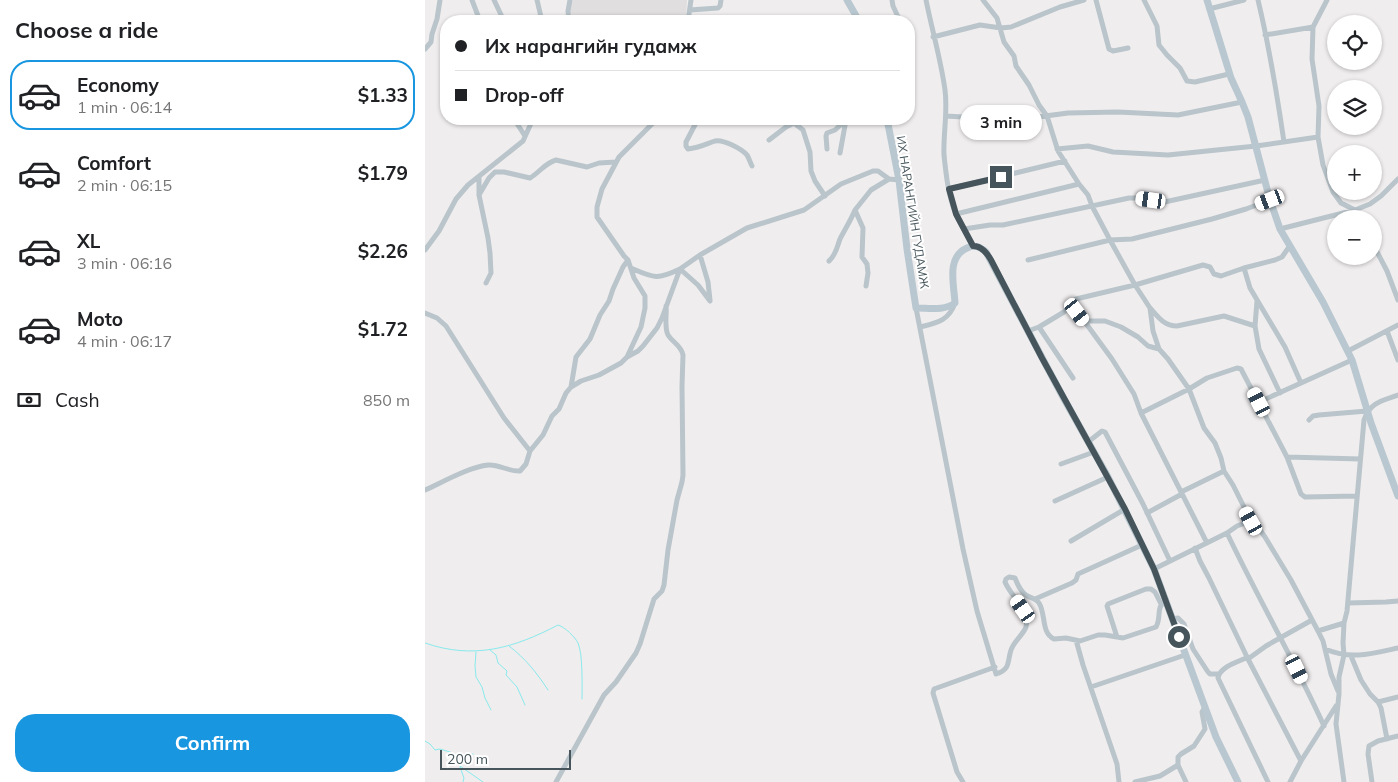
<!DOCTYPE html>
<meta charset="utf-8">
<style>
body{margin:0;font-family:Mulish,sans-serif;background:#f6f6f6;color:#202124;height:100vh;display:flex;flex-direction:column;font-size:19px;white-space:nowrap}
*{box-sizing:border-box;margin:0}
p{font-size:16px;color:#757577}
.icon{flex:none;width:28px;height:28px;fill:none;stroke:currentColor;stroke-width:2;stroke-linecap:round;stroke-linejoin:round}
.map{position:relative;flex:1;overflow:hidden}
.panel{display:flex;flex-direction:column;background:#fff;width:425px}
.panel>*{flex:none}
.banner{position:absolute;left:15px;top:15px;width:475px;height:110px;border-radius:20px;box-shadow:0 1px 4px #0004;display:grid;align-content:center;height:110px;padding:0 15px;background:#fff}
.tools{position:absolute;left:902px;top:15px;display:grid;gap:10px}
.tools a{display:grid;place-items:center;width:55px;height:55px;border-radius:50%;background:#fff;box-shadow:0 1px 4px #0004;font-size:25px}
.scale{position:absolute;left:15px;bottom:12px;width:131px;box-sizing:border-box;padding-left:5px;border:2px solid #46555b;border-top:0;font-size:14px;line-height:18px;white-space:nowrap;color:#46555b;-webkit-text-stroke:4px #fff;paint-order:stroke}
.end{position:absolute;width:22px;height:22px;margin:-11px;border:6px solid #46555b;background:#fff;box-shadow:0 0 0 2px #fff}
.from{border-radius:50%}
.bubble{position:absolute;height:35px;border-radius:18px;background:#fff;box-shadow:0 1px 4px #0004;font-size:16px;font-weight:700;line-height:35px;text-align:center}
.car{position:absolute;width:15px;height:30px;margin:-15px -8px;border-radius:6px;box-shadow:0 0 4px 1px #0007;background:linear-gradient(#fff 24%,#345 0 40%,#fff 0 76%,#345 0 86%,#fff 0)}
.banner b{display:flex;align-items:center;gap:18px;height:48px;font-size:19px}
.banner b+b{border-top:1px solid #e0e0e0}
.banner i{width:12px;height:12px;background:#202124}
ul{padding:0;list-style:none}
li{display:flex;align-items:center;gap:15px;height:70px;margin:0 10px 8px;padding:0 5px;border:2px solid transparent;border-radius:20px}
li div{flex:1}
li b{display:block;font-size:19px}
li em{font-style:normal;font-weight:700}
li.selected{border-color:#1896df}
li>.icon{width:45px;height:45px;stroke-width:1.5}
h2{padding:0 15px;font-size:22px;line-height:60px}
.pay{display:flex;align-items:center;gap:12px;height:55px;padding:0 15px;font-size:19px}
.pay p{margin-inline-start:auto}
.cta{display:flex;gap:10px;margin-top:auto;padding:10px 15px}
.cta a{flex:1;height:58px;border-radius:20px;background:#1896df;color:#fff;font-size:20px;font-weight:700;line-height:58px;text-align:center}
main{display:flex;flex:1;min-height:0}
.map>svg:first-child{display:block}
</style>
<main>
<section class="panel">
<h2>Choose a ride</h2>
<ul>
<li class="selected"><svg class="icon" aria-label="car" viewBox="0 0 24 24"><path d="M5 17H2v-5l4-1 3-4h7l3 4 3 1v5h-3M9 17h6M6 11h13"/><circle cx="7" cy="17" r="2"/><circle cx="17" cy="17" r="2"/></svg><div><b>Economy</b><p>1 min · 06:14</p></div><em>$1.33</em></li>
<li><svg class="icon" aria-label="car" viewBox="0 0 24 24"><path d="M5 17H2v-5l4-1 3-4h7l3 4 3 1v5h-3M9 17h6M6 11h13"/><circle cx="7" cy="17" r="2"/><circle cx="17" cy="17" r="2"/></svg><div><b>Comfort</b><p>2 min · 06:15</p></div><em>$1.79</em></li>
<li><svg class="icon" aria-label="car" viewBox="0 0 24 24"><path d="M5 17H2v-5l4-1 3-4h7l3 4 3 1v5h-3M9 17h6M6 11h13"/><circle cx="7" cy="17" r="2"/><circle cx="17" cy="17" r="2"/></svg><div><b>XL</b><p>3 min · 06:16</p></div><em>$2.26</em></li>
<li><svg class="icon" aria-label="car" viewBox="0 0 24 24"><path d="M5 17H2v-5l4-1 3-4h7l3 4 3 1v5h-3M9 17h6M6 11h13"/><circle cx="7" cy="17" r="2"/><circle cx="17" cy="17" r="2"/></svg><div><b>Moto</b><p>4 min · 06:17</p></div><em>$1.72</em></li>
</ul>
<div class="pay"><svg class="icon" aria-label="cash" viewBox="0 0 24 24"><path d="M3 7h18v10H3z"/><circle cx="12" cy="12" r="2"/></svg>Cash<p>850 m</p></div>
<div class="cta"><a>Confirm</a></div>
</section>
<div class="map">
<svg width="973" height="782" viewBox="0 0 973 782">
<rect width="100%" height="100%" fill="#f0edee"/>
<path fill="#e1dee0" d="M148 0H262L261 21H148L145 10Z"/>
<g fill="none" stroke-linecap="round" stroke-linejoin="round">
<path stroke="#88eaec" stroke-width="1" d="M0 643C49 660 89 648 133 625 140 627 150 637 153 643 158 654 157 687 157 699
M84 646C100 658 112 673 123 690
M65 650 71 655 73 663 82 671 81 675 92 687 100 705
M51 652 50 666 51 677 57 687 60 698 66 710
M0 741 5 744 10 750 15 749 25 752 31 756 35 766 58 782
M31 756 48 754
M35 767 39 778 38 782"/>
<path stroke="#b9c5cb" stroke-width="5" d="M47 0 55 21
M69 0 79 21
M112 0 117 21
M467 0 468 6 475 21
M501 0C507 30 516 60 520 90 523 112 518 134 519 155 521 174 523 194 530 212 535 224 542 235 549 246
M558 0 572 18 579 42 589 56 591 66 604 85 614 105 622 116 633 151 654 184 663 195 667 206 685 240 710 285 725 308 728 331 734 349 743 359 764 389 779 428 790 443 796 458 799 471 808 485 826 521
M671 0 684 49 688 51 703 48
M719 0 732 26 734 45 742 55 755 68 762 81 770 82 804 74
M833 0C844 46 852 94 859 142
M902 0 888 27 887 59 894 106 893 137 898 165 908 192 916 203 930 210 935 219
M784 9 819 0
M265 10 293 8 295 6 296 0
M144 21 143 11 145 0
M263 21 266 0
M840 35 888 27
M508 37 555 25 576 28 586 27 635 7 659 0
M484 44 486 51
M0 49 6 42 7 34 12 19 15 0
M521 116 538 117 575 122 643 113 693 112 753 115 817 102
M89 119 100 136
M273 119 261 142V146L263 149C274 148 281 144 290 141 298 139 317 149 322 155 324 158 325 162 327 166
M369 123 378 130 385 152 386 171 390 181 400 196
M344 140 361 127 369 123 367 119
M402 149 401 136 402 133 410 130 421 120 415 153
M632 149 663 146 688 152 743 155 831 146 893 137
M54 177V195L63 238 65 253 66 273 61 283
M524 189 640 161
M54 195 64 178 70 172H79L105 178C115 172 120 163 131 160L162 167 174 163 191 162
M531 214 654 184
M539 229 565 225H578L704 198H712L735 203 840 180
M855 229 930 210 945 204 956 196 973 179
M949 246 962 271 973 300
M0 250 14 231 31 199 43 185 98 141 108 119
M275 255 283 282 285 300
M603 260 685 240 707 239 787 219 821 209 845 200
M404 261C411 255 412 247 415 239 420 229 426 220 430 210
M206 268C229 278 232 280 255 269L273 285 285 301
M819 268 825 288 860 347 876 383
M441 286 443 273 442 264 437 257 438 228 430 210 446 190 464 179
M832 301 830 326 834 349 855 393
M646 303 687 359 709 394 716 413 782 543
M491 308 538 549 552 611 571 674C586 669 582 662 586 650 589 641 598 635 601 627 605 609 586 597 580 582L581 579 584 577 590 578C593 585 595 591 601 595 605 598 611 598 614 603 621 614 616 633 629 639L641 638 655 641 673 635H680L698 638 731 627C737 616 730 609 741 599
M725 308C733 317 739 326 752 326L799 316 830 326
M0 313 12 318 21 326 79 418 105 451
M659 321H680L696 327 713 337 723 346 734 349
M495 327C511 323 524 321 530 303
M614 327 648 378
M603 331 614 327 639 312C645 308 646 302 651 299L710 285 778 265 785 267 789 274 796 276 819 268 850 260 857 257 864 247
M962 331 973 360
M923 351 973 325
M202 357 213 351 218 346 232 328 237 318 255 269 275 255 322 228 379 210 416 184 448 171H453L464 179 474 180
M146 387 151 357 165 339 175 315 184 301 188 289 198 267 203 260
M834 402 927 360
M716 413 764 389 782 378 812 368 816 369 862 457 876 494 880 497 932 496
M884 420 888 416 894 415 942 411
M663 442 677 431 680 432 718 504 745 561
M862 457 935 459
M636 464 669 452
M0 490C18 482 44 467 63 465 74 464 84 472 95 471L101 464 105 451 118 435 127 416 134 409 141 393 146 387 156 381 174 375 196 363 202 357 216 327 220 308V296L209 278 203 260 199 256 172 217V207L177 189 194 157 232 119
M756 492 799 471
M630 501 683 477
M722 513 757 494
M802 533C833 598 869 660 899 726
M646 541 700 509
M770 548 775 561 784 578 823 659 841 646 887 620
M729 569 802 533 812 526 826 521 835 530 840 537 866 580 893 631 898 641 906 674 913 691
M610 599 647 583 651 580 653 574 717 545
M923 603 961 602 973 601
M747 619 753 618 759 624 768 649 783 672 785 674H794
M893 631 919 623
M692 637 682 606 683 604 721 589H726L730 592 736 604
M651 640 658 665 692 764 694 782
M900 649C926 660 946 654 973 648
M926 656 936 680 945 694 953 702 956 708 962 739
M821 658C812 662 795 667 793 678L843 782
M823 659 876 761
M666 687 760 655
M953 702 973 697
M131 782 179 695 191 682 211 653 215 644 229 599 237 591 239 585 243 550 252 500 257 482 258 475 257 386 258 355C256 345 248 343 243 335 239 327 242 314 241 306
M538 782 532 772 508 693 509 689 570 667
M710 782 735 776 753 765
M761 782 753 765V757L756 754 769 746 780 729 777 712 780 707
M865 782 876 761 911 706
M919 782 911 724 914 694V677L919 655 918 643 919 623 922 611 939 420C945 402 957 401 973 395
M947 782 943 754 944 746 953 741 973 736"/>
<path stroke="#b9c8d0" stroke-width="7" d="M422 0 434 21
M782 0 806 78 817 102 823 117 845 200 855 229 898 302 927 360 946 423 973 496
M462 119 474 180 482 249 491 308C504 308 519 311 530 303 529 284 521 257 542 248 550 244 555 247 561 252L639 399 683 477 729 569 791 737 813 782"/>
</g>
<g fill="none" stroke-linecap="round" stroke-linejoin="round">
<path stroke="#46555b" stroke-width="6" d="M576 177 524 189 531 214 548 246C557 246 562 253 566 260L617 358 700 509 729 569 754 637"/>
</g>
<g text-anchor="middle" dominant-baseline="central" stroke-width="4" stroke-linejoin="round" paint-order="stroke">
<g font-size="12" fill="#46555b" stroke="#fff">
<text transform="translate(488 212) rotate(81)">ИХ НАРАНГИЙН ГУДАМЖ</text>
</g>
</g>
</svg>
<div class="tools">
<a><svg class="icon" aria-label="locate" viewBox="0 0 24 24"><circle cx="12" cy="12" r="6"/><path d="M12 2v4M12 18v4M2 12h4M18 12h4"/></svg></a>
<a><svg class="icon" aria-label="layers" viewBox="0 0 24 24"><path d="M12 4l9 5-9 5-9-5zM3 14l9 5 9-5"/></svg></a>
<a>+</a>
<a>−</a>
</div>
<div class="scale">200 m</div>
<i class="end from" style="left:754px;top:637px"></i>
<i class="end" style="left:576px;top:177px"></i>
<div class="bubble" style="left:535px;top:105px;width:82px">3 min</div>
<i class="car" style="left:726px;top:200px;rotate:278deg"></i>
<i class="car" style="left:845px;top:200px;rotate:249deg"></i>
<i class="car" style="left:652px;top:312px;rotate:143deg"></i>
<i class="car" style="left:834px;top:402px;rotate:333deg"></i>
<i class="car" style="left:826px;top:521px;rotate:331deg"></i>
<i class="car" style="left:598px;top:609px;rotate:325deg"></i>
<i class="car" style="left:872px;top:669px;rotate:154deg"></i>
<div class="banner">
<b><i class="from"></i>Их нарангийн гудамж</b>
<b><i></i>Drop-off</b>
</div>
</div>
</main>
